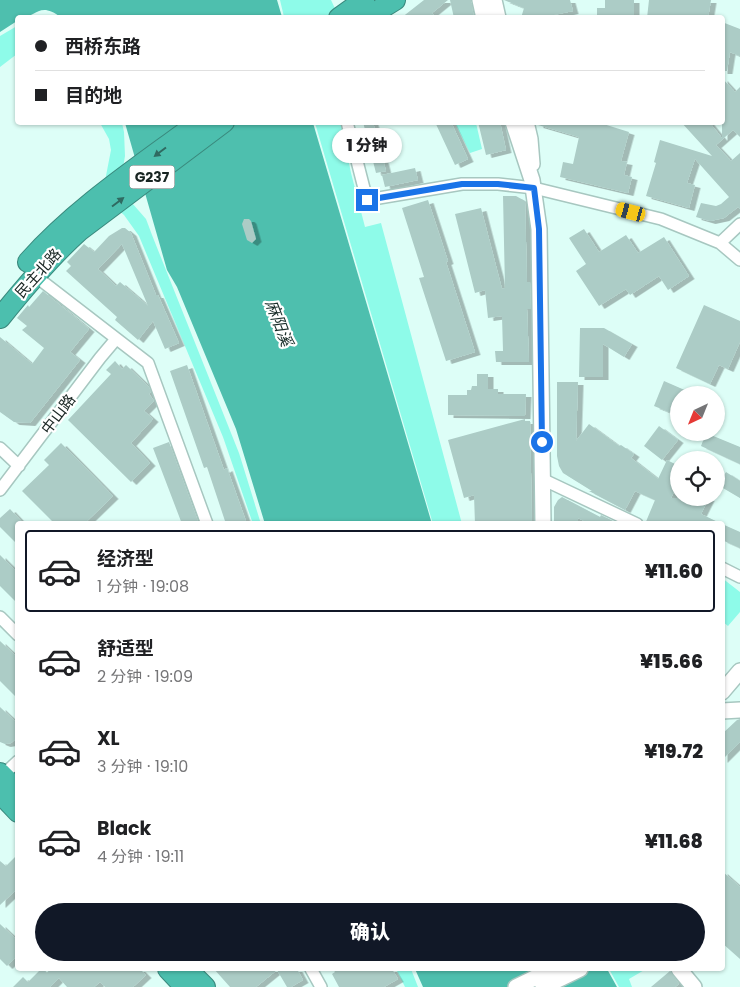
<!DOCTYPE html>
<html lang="zh">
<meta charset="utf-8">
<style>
body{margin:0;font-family:Poppins,"Noto Sans SC",sans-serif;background:#f6f6f6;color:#202124;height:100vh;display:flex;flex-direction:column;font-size:19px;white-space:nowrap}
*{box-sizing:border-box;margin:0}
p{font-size:16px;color:#757577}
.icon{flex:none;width:28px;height:28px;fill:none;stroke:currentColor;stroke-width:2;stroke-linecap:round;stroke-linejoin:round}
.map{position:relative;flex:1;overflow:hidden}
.panel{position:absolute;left:15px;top:521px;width:710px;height:450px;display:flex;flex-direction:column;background:#fff;border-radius:5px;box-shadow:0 1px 4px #0004}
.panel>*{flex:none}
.hud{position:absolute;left:15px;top:15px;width:710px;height:110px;border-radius:5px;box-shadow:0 1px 4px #0004;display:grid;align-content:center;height:110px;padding:0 20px;background:#fff}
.needle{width:32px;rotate:223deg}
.fabs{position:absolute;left:670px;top:386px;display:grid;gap:10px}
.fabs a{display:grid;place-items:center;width:55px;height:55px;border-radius:50%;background:#fff;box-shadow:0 1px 4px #0004;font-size:25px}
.end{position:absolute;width:22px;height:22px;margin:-11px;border:6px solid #1a73e8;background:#fff;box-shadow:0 0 0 2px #fff}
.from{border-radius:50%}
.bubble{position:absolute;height:35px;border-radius:18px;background:#fff;box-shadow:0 1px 4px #0004;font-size:16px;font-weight:800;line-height:35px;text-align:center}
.car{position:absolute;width:15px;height:30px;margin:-15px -8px;border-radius:6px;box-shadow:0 0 4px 1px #0007;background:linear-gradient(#f5c518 24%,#345 0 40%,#f5c518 0 76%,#345 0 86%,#f5c518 0)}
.hud b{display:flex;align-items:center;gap:18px;height:48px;font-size:19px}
.hud b+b{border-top:1px solid #e0e0e0}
.hud i{width:12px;height:12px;background:#202124}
ul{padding:9px 0 0;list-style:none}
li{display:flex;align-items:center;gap:15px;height:82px;margin:0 10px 8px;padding:0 10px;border:2px solid transparent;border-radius:5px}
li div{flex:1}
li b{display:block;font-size:19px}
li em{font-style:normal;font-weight:800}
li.current{border-color:#111827}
li>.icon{width:45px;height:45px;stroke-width:1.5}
.action{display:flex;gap:10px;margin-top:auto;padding:10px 20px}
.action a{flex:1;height:58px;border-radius:30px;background:#111827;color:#fff;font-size:20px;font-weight:800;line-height:58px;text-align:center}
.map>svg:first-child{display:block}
</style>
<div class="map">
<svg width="740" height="987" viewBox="0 0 740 987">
<defs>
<filter id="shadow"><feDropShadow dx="5.5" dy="3" stdDeviation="0" flood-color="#0004"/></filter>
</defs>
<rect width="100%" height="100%" fill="#ddfef7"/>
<path fill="#8efbe9" d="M280 0H331L339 17H284Z
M17 26V54L0 67V36Z
M100 123H122L124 132 125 156 122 174 132 203 146 219 152 235 239 453 261 524H253L223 437 139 236 124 215 116 208 104 186 111 150 109 139Z
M315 123H341L351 173 365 227 381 223 462 524H433Z
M455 123H476L482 149 470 153Z
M722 578 740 592V612L728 626 723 622Z
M396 969H411L418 987H405Z
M609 969H646L629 979 632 987H619Z"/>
<path fill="#4ebfae" d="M0 0H277L282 17 62 18C38 0 38 18 18 18L17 21 0 32Z
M125 123H313L432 524H265L236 429 177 287 167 270Z
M415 969H607L617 987H423Z"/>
<path fill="#acccc6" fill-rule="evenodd" filter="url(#shadow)" d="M424 0H448L432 13 436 18H401Z
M450 0H471L474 18H454Z
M504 0H570L573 11 539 18H521L524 8Z
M605 0H634V18H597V8H605Z
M649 0H711L708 18H647Z
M722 22 740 29V56L730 52 727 71H722Z
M722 78 735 92 740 87V137L733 130 716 145 731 161 740 153V209L738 207 724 218 710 221 696 217 701 203 716 206 721 204 729 197 695 159 687 183 695 185 689 208 646 196 656 163 654 162 660 140 712 156 681 122H709L722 138Z
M363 122H373L386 171 376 173Z
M435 122H451L468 159 455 165Z
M478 122H500L506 150 486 155Z
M538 122H597L629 132 621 161 627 162 624 175 632 177 628 193 560 177 563 162 573 164 579 137 538 125Z
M415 168 418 180 385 187 382 175Z
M503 196H516L525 201 527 282H530L531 309H527L529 362H496L495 351H503L502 316 488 318 485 290 475 293 455 214 481 208 502 289 505 288Z
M428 200 448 261 446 262 475 352 446 361 419 278 424 277 402 208Z
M244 219H249L251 221 256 239 252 243 247 240 242 224Z
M122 228H125L131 233 156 295H158L179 343 165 349 153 321 138 340 115 320 117 317 66 271 71 266 67 262 84 244 94 252 109 236ZM122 244 148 306 120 282 116 286 98 269Z
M584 229 599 252 626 235 638 253 664 237 689 276 668 290 659 276 630 295 626 289 599 306 576 271 586 264 569 238Z
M43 291 89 329 70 352 80 360 30 423 14 422 0 412V337L32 364 44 348 22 330 27 326 17 318 28 305 29 307Z
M704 305 740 321V342L728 369 719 365 710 384 676 368Z
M580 328H604L632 344 624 357 603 344V377H579Z
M115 361 122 369 126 365 149 387 151 392 149 394 154 401 144 411 153 419 131 443 150 463 131 482 68 420 111 374 106 370Z
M187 365 224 470 227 468 247 524H226L207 467 204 468 170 371Z
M477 374H488V389H498V394H526L525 416 448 415V395H467V390H471L472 386H477Z
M664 381 696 395H679V416L654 406Z
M557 382H578L576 441 589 424 619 446 621 445 634 454 631 458 658 479 667 460 679 466V481L671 498H709L701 514 722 524H645L655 500 635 491 625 510 589 491H592L563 473 559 466 557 456Z
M525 419V421H530L532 524H475L474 495 464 498 448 440Z
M659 426 678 440 662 460 644 446Z
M706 433 740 447V464L701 446Z
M169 442 199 524H182L153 448Z
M61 443 113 496 84 524H55L22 491 49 465 44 460Z
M726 472 740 481V498L718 485Z
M562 497 600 517 601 515 617 523 590 524 578 518V524H554V507L558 500Z
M10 509 24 524H18V545L0 527V518Z
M722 524 740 532V548L722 540Z
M0 555 18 573V604L0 586Z
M0 641 18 658V699L0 681Z
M0 707 18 724V737L11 743 5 744 0 742Z
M740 719V742L722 760V734L737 720Z
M18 854V888L0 905V861L6 866Z
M722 871 740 887V959L722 943Z
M0 924 18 941V955L7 966 0 959Z
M41 969H44L47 973 50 969H140L146 975 133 987H105L100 982 94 987H67L59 978 50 987H13L23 977 28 982Z
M214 969H297L303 980 291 987H287L277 970 256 987H230Z
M333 969H392L398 979 384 987H339L332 974 335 972Z
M670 971 679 984 675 987H651Z"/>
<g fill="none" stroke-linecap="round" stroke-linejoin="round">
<g stroke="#a7c7c0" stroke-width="14">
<path id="street" d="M347 122 367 200 462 184H498L534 188 661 219 720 243 740 260
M720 243 740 224
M34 275 148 363 207 524
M0 448 19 466
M542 479 637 524
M0 490 100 358 116 339
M722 568 740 577
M0 617 18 635
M0 778 18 761
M311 969 321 987"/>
</g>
<g stroke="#a7c7c0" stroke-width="18">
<path id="secondary" d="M480 0 484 18
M494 0 498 18
M513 122 532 180 539 229 543 524
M526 122 530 139 532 164
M722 692 740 671
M722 711 740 710
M679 969 694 987
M516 987 553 969
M543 987 580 969"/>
</g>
<g stroke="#3a897d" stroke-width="22">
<path id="highway" d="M339 18 364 0
M366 18 395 0
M28 262C77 207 140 166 199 122
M0 318C25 287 50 257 79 231L224 122
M0 773 18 791
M0 793 18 812
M168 969 185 987
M187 969 205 987"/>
</g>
<use href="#street" stroke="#fff" stroke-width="11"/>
<use href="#secondary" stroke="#fff" stroke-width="15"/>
<use href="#highway" stroke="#4cbfae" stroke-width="20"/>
</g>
<defs><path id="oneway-solid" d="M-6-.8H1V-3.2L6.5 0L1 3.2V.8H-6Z" transform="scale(1.25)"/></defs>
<g fill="#2f6a61">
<use href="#oneway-solid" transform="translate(160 152) rotate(143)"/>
<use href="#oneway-solid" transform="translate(118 202) rotate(-37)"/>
</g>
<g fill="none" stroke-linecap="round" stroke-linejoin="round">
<path stroke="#1a73e8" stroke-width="6" d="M367 200 462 184H498L534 188 539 229 542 442"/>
</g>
<g text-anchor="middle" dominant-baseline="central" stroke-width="4.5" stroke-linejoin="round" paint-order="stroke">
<rect fill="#fff" stroke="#5d6664" stroke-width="1" x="129.5" y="165.5" width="45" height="23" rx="4"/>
<g font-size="14" font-weight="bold" fill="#182522">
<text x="152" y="177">G237</text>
</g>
<g font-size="15" fill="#182522" stroke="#fff">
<text transform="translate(38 273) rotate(-48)">民主北路</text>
<text transform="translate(58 414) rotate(-53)">中山路</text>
</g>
<g font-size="16" font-style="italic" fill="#1a2e2b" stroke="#fff">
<text transform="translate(279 323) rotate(69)">麻阳溪</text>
</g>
</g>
</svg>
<div class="fabs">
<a><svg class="needle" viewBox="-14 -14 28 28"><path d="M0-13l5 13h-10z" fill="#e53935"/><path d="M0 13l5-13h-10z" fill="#757577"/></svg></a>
<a><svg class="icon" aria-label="locate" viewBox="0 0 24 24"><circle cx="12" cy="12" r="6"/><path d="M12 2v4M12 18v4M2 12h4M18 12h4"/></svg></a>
</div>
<i class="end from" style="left:542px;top:442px"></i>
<i class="end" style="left:367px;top:200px"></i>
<div class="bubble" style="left:332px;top:128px;width:70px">1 分钟</div>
<i class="car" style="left:631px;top:212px;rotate:285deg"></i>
<div class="hud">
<b><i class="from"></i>西桥东路</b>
<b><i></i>目的地</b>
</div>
<section class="panel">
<ul>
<li class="current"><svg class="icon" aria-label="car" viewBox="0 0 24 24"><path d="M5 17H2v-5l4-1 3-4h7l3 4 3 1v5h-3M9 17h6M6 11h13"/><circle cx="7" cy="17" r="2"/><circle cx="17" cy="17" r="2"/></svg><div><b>经济型</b><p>1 分钟 · 19:08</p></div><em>¥11.60</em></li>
<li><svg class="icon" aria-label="car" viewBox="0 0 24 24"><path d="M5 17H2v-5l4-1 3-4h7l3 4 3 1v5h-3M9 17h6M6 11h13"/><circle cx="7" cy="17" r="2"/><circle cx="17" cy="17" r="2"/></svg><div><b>舒适型</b><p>2 分钟 · 19:09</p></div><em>¥15.66</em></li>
<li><svg class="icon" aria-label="car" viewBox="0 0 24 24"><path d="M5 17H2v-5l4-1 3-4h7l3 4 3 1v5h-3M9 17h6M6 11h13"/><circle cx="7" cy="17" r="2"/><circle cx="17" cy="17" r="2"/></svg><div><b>XL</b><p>3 分钟 · 19:10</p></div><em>¥19.72</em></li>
<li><svg class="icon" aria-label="car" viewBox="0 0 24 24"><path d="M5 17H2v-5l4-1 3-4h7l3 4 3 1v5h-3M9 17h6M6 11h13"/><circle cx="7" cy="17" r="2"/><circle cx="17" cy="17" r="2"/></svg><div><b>Black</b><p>4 分钟 · 19:11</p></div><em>¥11.68</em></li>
</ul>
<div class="action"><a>确认</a></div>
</section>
</div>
